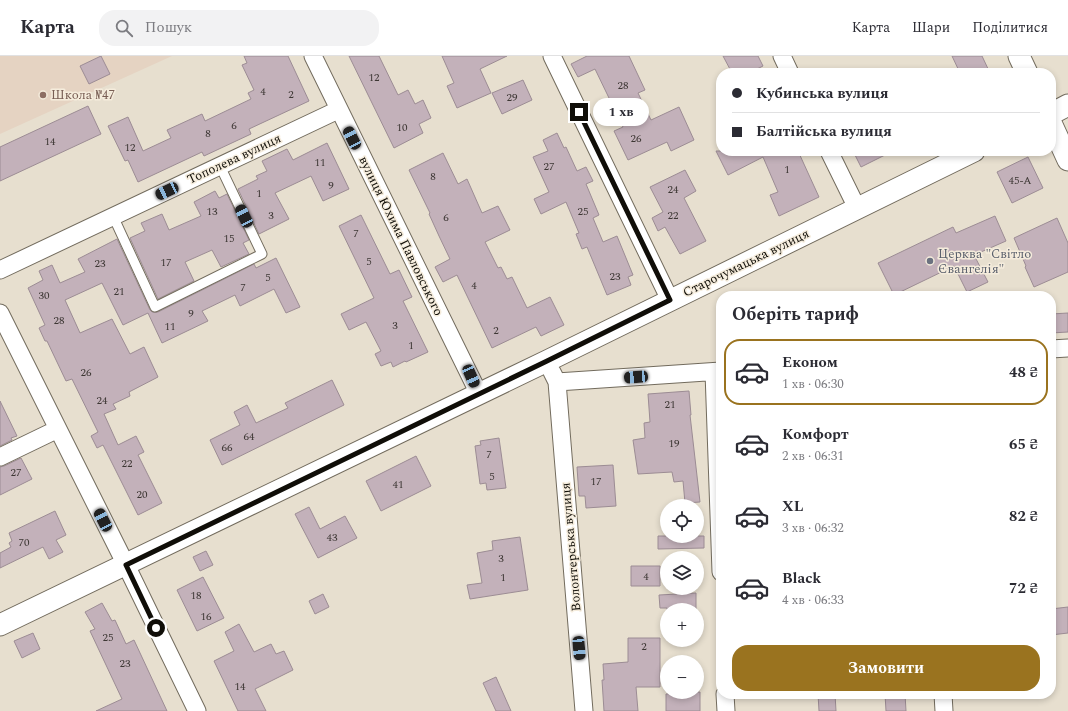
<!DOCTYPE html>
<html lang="uk">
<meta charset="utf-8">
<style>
body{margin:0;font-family:Spectral,serif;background:#f2f2f3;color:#2b2b33;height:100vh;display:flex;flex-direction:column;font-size:15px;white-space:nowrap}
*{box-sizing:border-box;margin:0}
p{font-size:13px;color:#7c7c81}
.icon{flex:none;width:22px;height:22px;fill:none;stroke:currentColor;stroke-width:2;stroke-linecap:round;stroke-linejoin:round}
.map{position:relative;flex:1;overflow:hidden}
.details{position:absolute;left:716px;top:235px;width:340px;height:408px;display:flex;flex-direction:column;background:#fff;border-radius:16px;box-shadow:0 2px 6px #0003}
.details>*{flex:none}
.guide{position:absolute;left:716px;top:12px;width:340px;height:88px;border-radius:16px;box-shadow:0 2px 6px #0003;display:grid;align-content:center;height:88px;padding:0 16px;background:#fff}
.buttons{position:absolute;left:660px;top:443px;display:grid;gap:8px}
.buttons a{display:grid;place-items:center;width:44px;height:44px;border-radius:50%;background:#fff;box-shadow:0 2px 6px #0003;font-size:20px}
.end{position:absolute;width:18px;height:18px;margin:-9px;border:5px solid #100e08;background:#fff;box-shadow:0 0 0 2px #fff}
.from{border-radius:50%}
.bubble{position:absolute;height:28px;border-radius:14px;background:#fff;box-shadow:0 2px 6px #0003;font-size:13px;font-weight:700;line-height:28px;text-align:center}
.car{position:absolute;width:12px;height:24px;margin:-12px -6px;border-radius:5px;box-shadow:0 0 3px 1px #0007;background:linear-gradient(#222 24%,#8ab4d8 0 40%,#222 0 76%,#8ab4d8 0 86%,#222 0)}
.guide b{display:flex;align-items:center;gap:14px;height:38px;font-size:15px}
.guide b+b{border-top:1px solid #e1e1e2}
.guide i{width:10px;height:10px;background:#2b2b33}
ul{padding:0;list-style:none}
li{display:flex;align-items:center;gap:12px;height:66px;margin:0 8px 6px;padding:0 8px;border:2px solid transparent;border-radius:16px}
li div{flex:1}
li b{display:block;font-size:15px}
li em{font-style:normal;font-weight:700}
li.on{border-color:#9a731f}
li>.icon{width:36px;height:36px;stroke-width:1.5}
h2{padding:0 16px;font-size:18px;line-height:48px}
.action{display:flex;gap:8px;margin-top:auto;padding:8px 16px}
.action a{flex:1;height:46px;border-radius:16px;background:#9a731f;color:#fff;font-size:16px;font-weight:700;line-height:46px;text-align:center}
header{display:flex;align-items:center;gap:24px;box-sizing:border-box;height:56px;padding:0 20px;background:#fff;border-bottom:1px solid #e1e1e2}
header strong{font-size:19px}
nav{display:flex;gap:22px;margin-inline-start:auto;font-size:14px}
.search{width:280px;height:36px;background:#f2f2f3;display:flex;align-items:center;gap:10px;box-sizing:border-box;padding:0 14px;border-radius:16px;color:#7c7c81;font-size:15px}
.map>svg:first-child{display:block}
</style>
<header>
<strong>Карта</strong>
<div class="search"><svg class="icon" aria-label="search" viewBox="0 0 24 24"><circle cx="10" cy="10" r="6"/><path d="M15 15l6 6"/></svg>Пошук</div>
<nav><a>Карта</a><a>Шари</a><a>Поділитися</a></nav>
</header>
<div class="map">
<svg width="1068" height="655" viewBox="0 0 1068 655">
<rect width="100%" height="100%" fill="#e7dfcf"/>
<path fill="#e5d3c2" d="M0 0H172L0 78Z"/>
<path fill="#c3b1ba" stroke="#9c8c94" d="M101 0 110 18 89 28 80 10Z
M244 0H288L309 45 249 73 251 78 204 100 202 96 138 126 128 104 125 105 108 70 128 61 143 95 171 82 167 74 202 58 205 65 251 43 248 37 254 34 242 9 247 7Z
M349 0H379L398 39 408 34 415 48 423 44 431 62 419 68 423 77 394 92Z
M442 0H507L480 13 491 37 457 52 447 30 454 27Z
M587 0H629L645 34 638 37 651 64 679 51 694 84 671 95 667 86 628 104 614 75 623 71 595 13 578 21 571 8Z
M723 0H758L763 10 749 17H732Z
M952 0H982L990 17H960Z
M523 24 532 44 502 58 492 37Z
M88 50 101 78 0 125V91Z
M557 77 564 92 566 91 577 115 586 111 593 125 586 128 599 159 593 162 603 186 617 180 633 219 628 221 631 229 607 239 587 191 582 193 576 178 579 177 566 146 541 158 534 143 549 136 533 101 548 95 543 84Z
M327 87 349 133 323 145 311 120 275 137 289 163 259 178 238 133 258 123 256 120 267 115 262 105 287 93 293 104Z
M716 95H798L819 141 779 160 770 139 778 136 763 101 728 119Z
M853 95H893L861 111Z
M443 97 458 128 467 123 482 157 498 150 510 174 485 186 498 212 501 211 507 223 512 221 527 252 550 241 564 269 541 280 536 271 492 292 457 219 443 226 435 211 450 203 439 180 429 158 430 157 409 114Z
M1028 101 1043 132 1012 147 997 116Z
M685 114 696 135 684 142 706 185 680 198 665 171 658 175 652 162 663 156 650 131Z
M215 135 219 142 227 138 249 184 243 187 249 198 221 211 212 194 185 206 194 225 158 243 130 182 145 175 141 167 162 158 169 174 201 160 194 146Z
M361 159 390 218 399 214 412 241 403 245 428 296 406 306 405 305 393 311 391 306 381 310 375 298 381 295 366 266 349 274 341 258 374 242 339 170Z
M995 160 1006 185 974 199 988 226 967 236 954 210 894 239 878 207 953 171 956 177Z
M1057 162 1068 187V216L1034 231 1025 211 1026 210 1014 182Z
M117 183 150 254 152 256H158L254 208 256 212 276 202 300 251 286 257 274 233 240 250 235 239 202 255 208 265 162 287 148 257 123 269 102 227 65 244 80 277 112 263 130 298 144 291 158 321 129 336 130 340 113 348 116 353 104 358 118 389 136 380 144 396 138 399 162 447 138 459 103 389 97 392 91 380 98 376 72 323 66 325 47 285H45L39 272 45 269 28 232 43 224 39 215 52 209 60 227 85 216 78 203Z
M1068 257V276L1051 277V258Z
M332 324 344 349 222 409 210 384 240 369 234 356 247 349 256 367 288 352 285 347Z
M689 335 691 359H690L700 446 685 447 683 425 674 426 672 416 638 418 633 384 645 382 644 367 650 366 648 338Z
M0 345 17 380 11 382 12 384 0 390Z
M499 382 506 432 487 434 486 427 480 428 475 390 481 389 480 385Z
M416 400 431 430 381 455 366 425Z
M21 402 32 423 0 439V411L4 410Z
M613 409 616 450 586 452 585 440H579L577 411Z
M309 451 320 473 345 460 357 482 318 502 295 458Z
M55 455 66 479 56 484 63 496 49 503 43 491 0 512V497L11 491 9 487 12 485 9 477Z
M658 480H704V492L658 493Z
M520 481 528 534 470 543 467 529 482 527 477 497 493 494 492 485Z
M206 495 213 509 200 515 193 501Z
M631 510H660V530H631Z
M203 521 224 562 197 575 177 534Z
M696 537V554H667V552H660L659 539Z
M323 538 329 551 315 558 309 545Z
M102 547 112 565 115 564 126 588 134 584 167 655H96L122 643 90 575 95 573 85 556Z
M1068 551V577L1051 579V553Z
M239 568 254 596 271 588 276 598 284 595 293 614 255 633 266 655H238L214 605 234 595 225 576Z
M33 577 40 593 22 602 14 585Z
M628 582H660V631H636L638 655H604L602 624H604L603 608 628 606Z
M496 621 511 655H496L483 627Z
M700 636V655H666V638Z
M818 638H835L836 655H819Z
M885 638H905L906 655H886Z"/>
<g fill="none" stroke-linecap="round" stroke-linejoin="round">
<g stroke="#726b5d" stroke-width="11">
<path id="service" d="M113 160 155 251 262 198 220 110"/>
</g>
<g stroke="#726b5d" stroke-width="19">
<path id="minor" d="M313 0 479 338
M552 0 670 244
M782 0 790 17
M829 95 857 152
M0 214 338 54
M0 257 126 509 197 655
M1051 293 1068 292
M552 316 557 326 721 315
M714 316 721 516
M557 326 584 655
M0 401 58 373
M725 638 726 655
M943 638 944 655"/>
</g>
<g stroke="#726b5d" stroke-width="23">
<path id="tertiary" d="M1019 0 1027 17
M1051 58 1068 49
M1051 67 1068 104
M0 569 547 305 974 95"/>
</g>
<use href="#service" stroke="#fff" stroke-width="9"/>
<use href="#minor" stroke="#fff" stroke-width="17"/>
<use href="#tertiary" stroke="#fff" stroke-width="21"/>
</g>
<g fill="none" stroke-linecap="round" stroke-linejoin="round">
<path stroke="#100e08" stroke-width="5" d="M156 572 126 509 547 305 670 244 579 56"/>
</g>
<circle fill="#8d6e63" stroke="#f5ecdc" stroke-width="1.5" cx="43" cy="39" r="4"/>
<circle fill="#6b7280" stroke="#f5ecdc" stroke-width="1.5" cx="930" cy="205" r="4"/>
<g text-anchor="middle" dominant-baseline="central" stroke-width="3" stroke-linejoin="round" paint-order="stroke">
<g font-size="11" fill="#3d3734">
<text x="374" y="21">12</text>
<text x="623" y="29">28</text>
<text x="263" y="35">4</text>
<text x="291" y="38">2</text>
<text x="512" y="41">29</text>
<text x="234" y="69">6</text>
<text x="402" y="71">10</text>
<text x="208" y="77">8</text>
<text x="636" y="82">26</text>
<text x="50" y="85">14</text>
<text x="130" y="91">12</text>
<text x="320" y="106">11</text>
<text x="549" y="110">27</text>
<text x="787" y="113">1</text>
<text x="433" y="120">8</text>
<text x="1020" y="124">45-А</text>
<text x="331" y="129">9</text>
<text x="673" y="133">24</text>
<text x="259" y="137">1</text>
<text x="212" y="155">13</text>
<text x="583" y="155">25</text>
<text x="271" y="159">3</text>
<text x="673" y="159">22</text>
<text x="446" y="161">6</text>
<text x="356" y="177">7</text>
<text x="229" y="182">15</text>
<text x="369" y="205">5</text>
<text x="166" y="206">17</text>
<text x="100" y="207">23</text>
<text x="615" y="220">23</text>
<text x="268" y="221">5</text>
<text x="474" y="229">4</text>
<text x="243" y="231">7</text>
<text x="119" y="235">21</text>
<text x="44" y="239">30</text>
<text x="191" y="257">9</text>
<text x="59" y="264">28</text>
<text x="395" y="269">3</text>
<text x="170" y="270">11</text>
<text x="496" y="274">2</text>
<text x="411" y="289">1</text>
<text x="86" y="316">26</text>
<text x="102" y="344">24</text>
<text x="670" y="348">21</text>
<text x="249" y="380">64</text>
<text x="674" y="387">19</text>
<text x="227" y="391">66</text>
<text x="489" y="398">7</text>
<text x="127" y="407">22</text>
<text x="16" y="416">27</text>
<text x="492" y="420">5</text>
<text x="596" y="425">17</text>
<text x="398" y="428">41</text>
<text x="142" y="438">20</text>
<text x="332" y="481">43</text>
<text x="24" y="486">70</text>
<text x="501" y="502">3</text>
<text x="646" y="520">4</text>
<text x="503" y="521">1</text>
<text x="196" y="539">18</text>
<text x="206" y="560">16</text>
<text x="108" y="581">25</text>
<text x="644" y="590">2</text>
<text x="125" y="607">23</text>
<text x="240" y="630">14</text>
</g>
<g font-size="13" fill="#785e54" stroke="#f5ecdc" text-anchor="start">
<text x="51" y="39">Школа №47</text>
</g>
<g font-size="13" fill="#100e08" stroke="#f5ecdc">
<text transform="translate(234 103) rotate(-25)">Тополева вулиця</text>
<text transform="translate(401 180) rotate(64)">вулиця Юхима Павловського</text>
<text transform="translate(746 207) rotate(-26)">Старочумацька вулиця</text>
<text transform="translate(571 491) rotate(-95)">Волонтерська вулиця</text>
</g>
<g font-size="13" fill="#5b616d" stroke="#f5ecdc" text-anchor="start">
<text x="938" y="198">Церква "Світло<tspan x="938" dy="15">Євангелія"</tspan></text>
</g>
</g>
</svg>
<div class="buttons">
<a><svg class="icon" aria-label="locate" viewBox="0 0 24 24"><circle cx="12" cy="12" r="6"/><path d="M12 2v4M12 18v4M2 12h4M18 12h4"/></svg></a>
<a><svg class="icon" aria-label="layers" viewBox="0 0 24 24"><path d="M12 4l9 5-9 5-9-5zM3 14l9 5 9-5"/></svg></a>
<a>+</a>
<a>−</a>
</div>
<i class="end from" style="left:156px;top:572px"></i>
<i class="end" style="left:579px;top:56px"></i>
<div class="bubble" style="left:593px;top:42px;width:56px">1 хв</div>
<i class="car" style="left:352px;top:82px;rotate:333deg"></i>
<i class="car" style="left:167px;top:135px;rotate:245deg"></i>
<i class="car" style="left:244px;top:160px;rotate:334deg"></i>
<i class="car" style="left:471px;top:320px;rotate:156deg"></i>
<i class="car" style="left:636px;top:321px;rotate:266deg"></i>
<i class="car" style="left:103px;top:464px;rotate:333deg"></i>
<i class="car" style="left:579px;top:592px;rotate:175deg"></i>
<div class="guide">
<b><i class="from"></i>Кубинська вулиця</b>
<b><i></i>Балтійська вулиця</b>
</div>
<section class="details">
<h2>Оберіть тариф</h2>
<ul>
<li class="on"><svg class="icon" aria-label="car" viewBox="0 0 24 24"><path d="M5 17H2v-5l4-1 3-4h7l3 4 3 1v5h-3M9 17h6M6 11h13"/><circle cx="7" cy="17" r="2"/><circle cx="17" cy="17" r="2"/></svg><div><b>Економ</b><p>1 хв · 06:30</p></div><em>48 ₴</em></li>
<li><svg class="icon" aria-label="car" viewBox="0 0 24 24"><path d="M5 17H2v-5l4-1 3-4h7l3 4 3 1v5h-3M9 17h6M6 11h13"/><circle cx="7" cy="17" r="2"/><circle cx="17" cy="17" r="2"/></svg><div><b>Комфорт</b><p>2 хв · 06:31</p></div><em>65 ₴</em></li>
<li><svg class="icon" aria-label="car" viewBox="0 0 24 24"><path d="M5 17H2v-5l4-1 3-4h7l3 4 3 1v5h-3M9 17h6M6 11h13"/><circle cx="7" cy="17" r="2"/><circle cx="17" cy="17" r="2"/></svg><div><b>XL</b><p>3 хв · 06:32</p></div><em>82 ₴</em></li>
<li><svg class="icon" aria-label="car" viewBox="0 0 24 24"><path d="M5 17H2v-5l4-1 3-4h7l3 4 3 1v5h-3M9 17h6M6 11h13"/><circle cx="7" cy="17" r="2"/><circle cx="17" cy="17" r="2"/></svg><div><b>Black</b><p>4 хв · 06:33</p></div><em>72 ₴</em></li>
</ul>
<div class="action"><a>Замовити</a></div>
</section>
</div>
